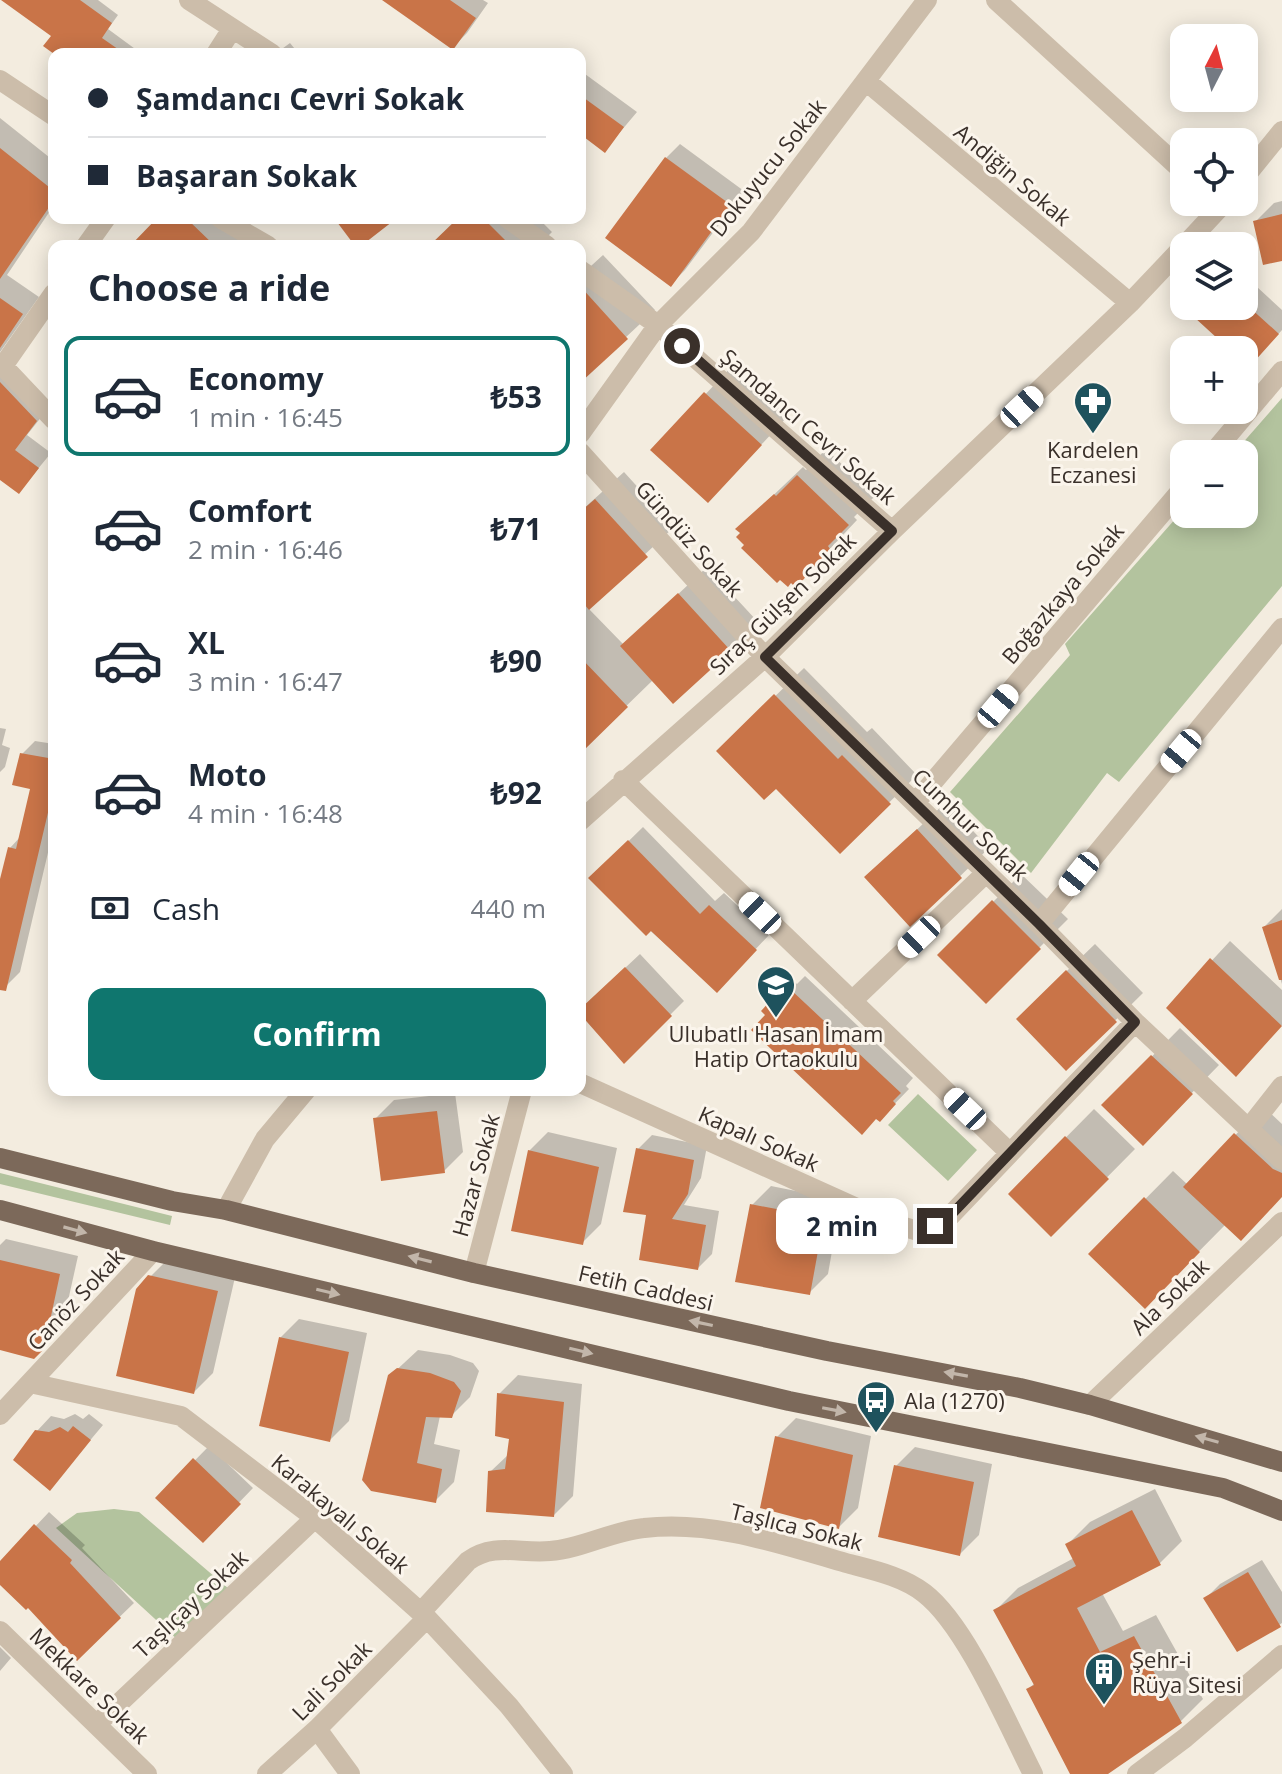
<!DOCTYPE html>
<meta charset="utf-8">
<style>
body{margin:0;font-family:"Open Sans",sans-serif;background:#f2f2f3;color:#1f2937;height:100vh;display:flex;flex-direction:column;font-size:30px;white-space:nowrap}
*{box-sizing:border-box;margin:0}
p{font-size:26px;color:#747a83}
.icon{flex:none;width:44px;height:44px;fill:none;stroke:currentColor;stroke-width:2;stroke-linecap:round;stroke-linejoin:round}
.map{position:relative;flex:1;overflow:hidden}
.sheet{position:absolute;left:48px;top:240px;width:538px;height:856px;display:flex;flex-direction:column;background:#fff;border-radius:16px;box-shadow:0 4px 20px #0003}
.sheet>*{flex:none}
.guide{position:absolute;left:48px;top:48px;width:538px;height:176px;border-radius:16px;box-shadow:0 4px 20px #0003;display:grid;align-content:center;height:176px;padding:0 40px;background:#fff}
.needle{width:52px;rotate:6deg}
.tools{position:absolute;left:1170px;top:24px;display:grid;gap:16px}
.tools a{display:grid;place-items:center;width:88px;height:88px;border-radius:16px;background:#fff;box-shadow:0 4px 20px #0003;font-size:40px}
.end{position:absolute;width:36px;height:36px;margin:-18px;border:10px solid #3a302a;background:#fff;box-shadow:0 0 0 4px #fff}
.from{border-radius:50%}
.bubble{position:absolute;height:56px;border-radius:16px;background:#fff;box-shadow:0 4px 20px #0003;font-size:26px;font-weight:700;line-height:56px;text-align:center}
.car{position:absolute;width:24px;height:48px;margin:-24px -12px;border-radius:10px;box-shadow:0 0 6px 2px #0007;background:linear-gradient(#fff 24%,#345 0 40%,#fff 0 76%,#345 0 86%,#fff 0)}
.guide b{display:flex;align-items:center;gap:28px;height:76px;font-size:30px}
.guide b+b{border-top:2px solid #e0e1e3}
.guide i{width:20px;height:20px;background:#1f2937}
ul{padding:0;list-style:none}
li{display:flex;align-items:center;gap:24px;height:120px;margin:0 16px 12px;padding:0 24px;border:4px solid transparent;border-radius:16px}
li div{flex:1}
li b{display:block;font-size:30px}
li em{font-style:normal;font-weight:700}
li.selected{border-color:#0f766e}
li>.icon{width:72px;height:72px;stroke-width:1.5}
h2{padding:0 40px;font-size:36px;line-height:96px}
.pay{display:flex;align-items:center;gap:20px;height:88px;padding:0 40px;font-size:30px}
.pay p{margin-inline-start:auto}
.primary-button{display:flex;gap:16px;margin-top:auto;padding:16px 40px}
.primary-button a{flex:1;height:92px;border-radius:16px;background:#0f766e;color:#fff;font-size:32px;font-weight:700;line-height:92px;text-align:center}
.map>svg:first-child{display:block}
</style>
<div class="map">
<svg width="1282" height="1774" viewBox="0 0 1282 1774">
<rect width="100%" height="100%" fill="#f3ecdf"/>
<path fill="#b3c39e" d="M1282 398V586L1119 782 1107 773 1031 873 950 792 1070 655 1065 644 1184 509V514H1244V454H1233Z
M918 1094 977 1150 948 1181 888 1125Z
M0 1173 172 1216 170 1225 0 1184Z
M114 1509 139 1512 229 1589 179 1641 56 1528 77 1513Z"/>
<path fill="#0003" d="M5 0H98L118 15 108 29 142 54H57L54 36Z
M385 0H483L488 3 467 33 453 47Z
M290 43 299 54H275Z
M585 74 637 112 605 150 580 132V80Z
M0 118 54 161V205L7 275 39 297 0 352Z
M680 144 744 191 685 270 671 284 666 158Z
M1282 201V259L1255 222 1274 203Z
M159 218H243L254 228 237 246H133Z
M460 218H548L543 223 552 232 538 246H431Z
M603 255 655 310 580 380V276Z
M1244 275 1282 310V330L1263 351 1244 360V350H1233L1185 306H1244Z
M733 365 788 416 736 472 653 450Z
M0 368 50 406 27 435 51 453 19 492 0 478Z
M826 449 875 496 854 517 857 520 796 585 747 545 743 533 738 529 803 467 806 470Z
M624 472 674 527 588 608 624 645 707 567 758 622 673 702 653 680 580 751V512Z
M804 668 867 732 872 728 917 775 840 851 776 786 719 751Z
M0 728 6 729 2 745 10 748 5 767 0 772Z
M35 741 54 744V827L20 972 6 986 0 984V888L10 848 21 836 33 788 22 754Z
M946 802 989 848 911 924 867 877Z
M643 827 715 901 724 893 769 935 717 990 591 878Z
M1021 874 1068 919 986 1001 940 955Z
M1282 909V984L1264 927Z
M1230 941 1282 990V1025L1255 1055 1168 1008Z
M1095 944 1143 993 1066 1069 1046 991Z
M640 954 684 1001 624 1061 594 997Z
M805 976 913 1078 906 1086 909 1089 880 1119 763 1011 793 981 797 984Z
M1180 1028 1219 1065 1143 1143 1104 1105Z
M455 1093 463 1152 444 1171 375 1119 394 1100Z
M1263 1106 1282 1124V1196L1226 1224 1145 1306 1091 1254 1173 1171 1188 1185Z
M1094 1109 1135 1149 1051 1234 1010 1194Z
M548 1132 617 1148 601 1224 582 1243 529 1151Z
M652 1135 707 1146 701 1178 684 1205 719 1211 712 1254 698 1268 649 1213 638 1149Z
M771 1186 841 1200 828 1274 809 1293 752 1205Z
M6 1239 78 1256 62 1328 34 1357 0 1348V1245Z
M169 1258 236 1273 213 1373 194 1392 137 1290Z
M299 1319 367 1333 349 1421 330 1440 280 1338Z
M418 1350 450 1355 473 1363 479 1371 470 1397 451 1416H440L434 1444 460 1450 454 1482 435 1501 372 1490 390 1376Z
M518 1375 582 1384 573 1496 554 1515 490 1472 509 1454 511 1437 499 1394Z
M75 1414 83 1419 89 1414 103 1425 50 1488 37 1431 51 1416 64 1419Z
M796 1418 871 1436 858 1508 839 1527 777 1437Z
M209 1446 253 1488 203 1540 158 1498Z
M915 1447 992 1464 979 1535 960 1554 896 1466Z
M1155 1489 1182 1541 1160 1563 1102 1593 1123 1631 1156 1615 1203 1699 1180 1722 1105 1774H1073L1028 1689 1035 1683 996 1610 1018 1588 1074 1558 1068 1544 1090 1522Z
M49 1512 85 1545 82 1548 134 1603 77 1658 28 1605 0 1583V1564Z
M1262 1560 1282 1592V1623L1279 1625 1206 1598 1220 1584Z
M0 1647 11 1658 0 1671Z"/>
<path fill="#c97448" d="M1 0H80L112 23 102 38 125 54H54L43 46 51 36Z
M382 0H450L476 18 453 50Z
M580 95 624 127 605 153 580 134Z
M0 148 54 191V200L0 279Z
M665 157 731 205 671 287 605 238Z
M1282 214V261L1263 265 1253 221Z
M157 218H186L215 246H130Z
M334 218H397L361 246H355Z
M458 218H483L511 246H429Z
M580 286 628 339 580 383Z
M0 298 23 314 0 348Z
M1182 306H1248L1279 334 1244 373V350H1230Z
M0 382 37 421 15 450 39 468 19 494 0 480Z
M704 392 762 445 708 503 650 450Z
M797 475 849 525 828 546 830 549 796 588 791 583 788 587 780 580 777 583 741 548 744 545 736 537 740 533 735 529 774 494 776 496Z
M595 499 648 557 589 610 580 599V512Z
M678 593 731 651 673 704 620 646Z
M580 657 628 707 580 754Z
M774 694 838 759 842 755 891 804 840 854 776 789 764 800 716 751Z
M20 753 54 759V787L6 991 0 990V879L8 847 16 849 30 789 12 785Z
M917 829 962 878 910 927 864 877Z
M628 840 700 914 709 905 757 950 717 993 651 931 646 936 588 878Z
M992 900 1041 949 986 1004 937 955Z
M1282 920V980H1279L1262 927Z
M1210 958 1282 1026 1236 1077 1166 1008Z
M625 967 672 1016 624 1064 580 1014V1009Z
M1066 970 1117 1022 1066 1071 1016 1019Z
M790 989 901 1093 893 1101 896 1104 880 1122 876 1119 862 1135 751 1030 765 1015 761 1011 777 993 782 997Z
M1151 1055 1193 1094 1143 1146 1101 1105Z
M437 1111 445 1173 381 1181 373 1118Z
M1234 1133 1273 1169 1282 1173V1197L1241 1241 1183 1187Z
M1065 1136 1109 1179 1051 1237 1008 1194Z
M636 1148 694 1160 688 1194 672 1219 706 1225 698 1270 639 1260 646 1215 623 1212Z
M528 1150 599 1167 583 1245 511 1231Z
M1144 1197 1200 1252 1145 1309 1088 1254Z
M750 1204 824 1218 810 1295 735 1282Z
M0 1260 60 1274 44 1349 34 1359 0 1350Z
M148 1275 218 1291 194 1394 116 1376 136 1289Z
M279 1337 349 1352 330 1442 259 1426Z
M397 1368 430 1373 454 1382 461 1391 452 1418 426 1417 417 1463 442 1469 436 1503 371 1491 362 1480 388 1375Z
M497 1393 564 1402 554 1517 486 1512 488 1471 505 1469 509 1439 495 1436Z
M73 1426 91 1440 50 1491 13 1460 35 1430 49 1432 60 1427 68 1432Z
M775 1436 853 1455 839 1529 760 1508Z
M193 1458 241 1504 203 1543 155 1498Z
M894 1465 974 1482 960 1556 878 1537Z
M1132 1510 1161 1565 1077 1608 1100 1652 1134 1636 1182 1723 1108 1774H1070L1026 1689 1034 1685 993 1610 1076 1566 1065 1544Z
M34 1524 72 1560 70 1563 121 1618 77 1661 28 1608 26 1610 0 1585V1561Z
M1248 1572 1281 1627 1237 1652 1203 1598Z"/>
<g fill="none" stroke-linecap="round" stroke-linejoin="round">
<path stroke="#ccbdaa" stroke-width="20" d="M189 0 272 54
M996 0 1184 172
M216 54 232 29
M0 80 54 116
M866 81 1130 303
M1244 178 1282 131
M220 218 268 246
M507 218 547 246
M86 246 106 218
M1184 246 1225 202
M580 270 658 325 892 531
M54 293 3 366 54 420
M580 434 658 325 751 232 927 0
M580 452 765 657 1039 924 1135 1022 1282 1160
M1212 454 1282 371
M623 780 1010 1153
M915 803 1184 487
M580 821 765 657 892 531 1130 303 1184 246
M1039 924 1282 628
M852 1001 986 873
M580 1083 888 1222 921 1232 950 1216 1135 1022
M1249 1128 1282 1086
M226 1210 265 1139 306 1090
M474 1273 522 1090
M30 1383 181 1416 315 1518 427 1618 509 1706 563 1774
M1090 1405 1282 1222
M0 1415 153 1251
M421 1612 468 1561C494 1542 520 1554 550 1551 581 1549 612 1531 644 1528 712 1520 781 1544 846 1563 872 1570 902 1576 924 1593 966 1625 1008 1725 1033 1774
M0 1631 147 1774
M97 1724 315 1518
M317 1729 350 1774
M267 1774 317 1729 427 1618
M1137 1774 1185 1738 1282 1655"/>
<path stroke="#7c695a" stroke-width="20" d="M0 1158 172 1201 226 1210 474 1273 827 1351 1020 1388 1090 1405 1282 1462
M0 1210 153 1251 789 1401 1223 1488 1282 1511"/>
</g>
<defs><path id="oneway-solid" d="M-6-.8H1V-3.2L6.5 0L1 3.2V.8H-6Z" transform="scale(2)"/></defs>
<g fill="#c2b6aa">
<use href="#oneway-solid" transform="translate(75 1230) rotate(15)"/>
<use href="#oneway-solid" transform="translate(420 1259) rotate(-166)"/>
<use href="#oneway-solid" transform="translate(328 1292) rotate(13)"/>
<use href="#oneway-solid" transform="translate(701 1323) rotate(-168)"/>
<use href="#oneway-solid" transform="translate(581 1351) rotate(13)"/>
<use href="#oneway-solid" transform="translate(956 1374) rotate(-170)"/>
<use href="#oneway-solid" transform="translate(834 1410) rotate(11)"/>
<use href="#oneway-solid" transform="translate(1207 1439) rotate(-164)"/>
</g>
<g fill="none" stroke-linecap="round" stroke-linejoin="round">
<path stroke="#3a302a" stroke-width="10" d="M682 346 892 531 765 657 1039 924 1135 1022 950 1216 935 1226"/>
</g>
<defs>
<g id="pharmacy-pin" transform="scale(2)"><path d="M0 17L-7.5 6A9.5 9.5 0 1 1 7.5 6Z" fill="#1e525d" stroke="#fbf5ec"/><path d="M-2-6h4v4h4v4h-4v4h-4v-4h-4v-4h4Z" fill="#fff"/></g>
<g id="school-pin" transform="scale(2)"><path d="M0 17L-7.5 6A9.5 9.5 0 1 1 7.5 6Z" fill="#1e525d" stroke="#fbf5ec"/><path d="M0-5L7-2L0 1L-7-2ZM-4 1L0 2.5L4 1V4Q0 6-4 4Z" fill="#fff"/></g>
<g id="bus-pin" transform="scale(2)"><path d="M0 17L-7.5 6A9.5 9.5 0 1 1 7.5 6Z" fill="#1e525d" stroke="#fbf5ec"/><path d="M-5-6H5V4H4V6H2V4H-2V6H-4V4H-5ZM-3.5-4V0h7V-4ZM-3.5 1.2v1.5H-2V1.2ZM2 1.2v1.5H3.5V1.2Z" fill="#fff"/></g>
<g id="building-pin" transform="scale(2)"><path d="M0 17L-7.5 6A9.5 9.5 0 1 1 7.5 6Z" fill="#1e525d" stroke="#fbf5ec"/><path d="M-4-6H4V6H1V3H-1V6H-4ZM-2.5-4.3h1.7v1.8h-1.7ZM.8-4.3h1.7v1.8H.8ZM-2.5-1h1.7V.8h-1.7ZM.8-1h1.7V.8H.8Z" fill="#fff"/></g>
</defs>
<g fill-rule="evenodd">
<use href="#pharmacy-pin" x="1093" y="401"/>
<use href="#school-pin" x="776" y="985"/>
<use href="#bus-pin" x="876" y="1400"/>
<use href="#building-pin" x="1104" y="1672"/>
</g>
<g text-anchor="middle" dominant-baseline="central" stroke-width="6" stroke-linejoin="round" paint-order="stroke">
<g font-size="22" fill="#3a302a" stroke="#fbf5ec">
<text transform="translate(767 167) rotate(-51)">Dokuyucu Sokak</text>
<text transform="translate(1013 174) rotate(40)">Andiğin Sokak</text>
<text transform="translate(809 426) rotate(41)">Şamdancı Cevri Sokak</text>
<text transform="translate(690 538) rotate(48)">Gündüz Sokak</text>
<text transform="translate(1062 593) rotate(-50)">Boğazkaya Sokak</text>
<text transform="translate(782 603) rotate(-44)">Sıraç Gülşen Sokak</text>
<text transform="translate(971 824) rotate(44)">Cumhur Sokak</text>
<text transform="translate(759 1138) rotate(24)">Kapalı Sokak</text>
<text transform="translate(475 1175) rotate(-75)">Hazar Sokak</text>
<text transform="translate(646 1287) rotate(13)">Fetih Caddesi</text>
<text transform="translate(1169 1296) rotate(-44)">Ala Sokak</text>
<text transform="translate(75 1299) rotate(-47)">Canöz Sokak</text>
<text transform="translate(341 1513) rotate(40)">Karakayalı Sokak</text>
<text transform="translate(797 1526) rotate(14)">Taşlıca Sokak</text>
<text transform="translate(190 1603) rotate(-43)">Taşlıçay Sokak</text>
<text transform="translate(331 1680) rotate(-45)">Lali Sokak</text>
<text transform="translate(90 1685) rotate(44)">Mekkare Sokak</text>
</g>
<g font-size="22" fill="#3a302a" stroke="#fbf5ec">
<text x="1093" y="449">Kardelen<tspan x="1093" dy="25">Eczanesi</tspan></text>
<text x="776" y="1033">Ulubatlı Hasan İmam<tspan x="776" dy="25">Hatip Ortaokulu</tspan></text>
<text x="904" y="1400" text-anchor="start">Ala (1270)</text>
<text x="1132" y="1659" text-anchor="start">Şehr-i<tspan x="1132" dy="25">Rüya Sitesi</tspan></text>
</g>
</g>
</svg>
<div class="tools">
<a><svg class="needle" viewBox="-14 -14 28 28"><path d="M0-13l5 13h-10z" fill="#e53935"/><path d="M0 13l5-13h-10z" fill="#747a83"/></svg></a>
<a><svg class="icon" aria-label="locate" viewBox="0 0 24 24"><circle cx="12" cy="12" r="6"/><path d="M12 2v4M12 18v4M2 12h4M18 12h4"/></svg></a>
<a><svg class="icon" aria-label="layers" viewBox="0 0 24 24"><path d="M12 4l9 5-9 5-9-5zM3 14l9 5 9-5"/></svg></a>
<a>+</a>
<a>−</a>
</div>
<i class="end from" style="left:682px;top:346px"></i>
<i class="end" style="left:935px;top:1226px"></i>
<div class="bubble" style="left:776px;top:1198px;width:132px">2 min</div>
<i class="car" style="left:1022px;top:407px;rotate:47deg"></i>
<i class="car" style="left:998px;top:706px;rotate:40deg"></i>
<i class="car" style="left:1181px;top:751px;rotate:220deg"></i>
<i class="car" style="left:1079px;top:874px;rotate:219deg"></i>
<i class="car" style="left:760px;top:913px;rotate:314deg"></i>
<i class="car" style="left:919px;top:937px;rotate:226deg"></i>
<i class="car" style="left:965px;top:1109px;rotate:314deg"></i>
<div class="guide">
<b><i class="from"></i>Şamdancı Cevri Sokak</b>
<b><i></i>Başaran Sokak</b>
</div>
<section class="sheet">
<h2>Choose a ride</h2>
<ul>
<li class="selected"><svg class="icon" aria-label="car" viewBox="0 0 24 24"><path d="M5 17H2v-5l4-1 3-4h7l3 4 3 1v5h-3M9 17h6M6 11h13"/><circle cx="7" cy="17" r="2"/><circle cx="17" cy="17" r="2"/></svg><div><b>Economy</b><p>1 min · 16:45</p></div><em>₺53</em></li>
<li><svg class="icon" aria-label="car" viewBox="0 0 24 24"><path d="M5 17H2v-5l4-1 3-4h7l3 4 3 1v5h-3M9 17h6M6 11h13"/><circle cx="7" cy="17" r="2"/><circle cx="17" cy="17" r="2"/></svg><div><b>Comfort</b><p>2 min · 16:46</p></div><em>₺71</em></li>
<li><svg class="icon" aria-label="car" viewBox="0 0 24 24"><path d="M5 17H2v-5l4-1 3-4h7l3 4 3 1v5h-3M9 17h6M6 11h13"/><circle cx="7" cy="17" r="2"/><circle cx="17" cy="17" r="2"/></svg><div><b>XL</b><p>3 min · 16:47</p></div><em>₺90</em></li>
<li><svg class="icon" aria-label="car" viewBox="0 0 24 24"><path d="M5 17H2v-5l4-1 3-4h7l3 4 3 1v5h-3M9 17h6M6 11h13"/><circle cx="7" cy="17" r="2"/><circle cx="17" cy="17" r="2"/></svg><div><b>Moto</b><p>4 min · 16:48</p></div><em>₺92</em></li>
</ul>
<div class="pay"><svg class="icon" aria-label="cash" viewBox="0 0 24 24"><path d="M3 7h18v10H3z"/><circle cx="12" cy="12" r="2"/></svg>Cash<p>440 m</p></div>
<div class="primary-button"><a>Confirm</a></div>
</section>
</div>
